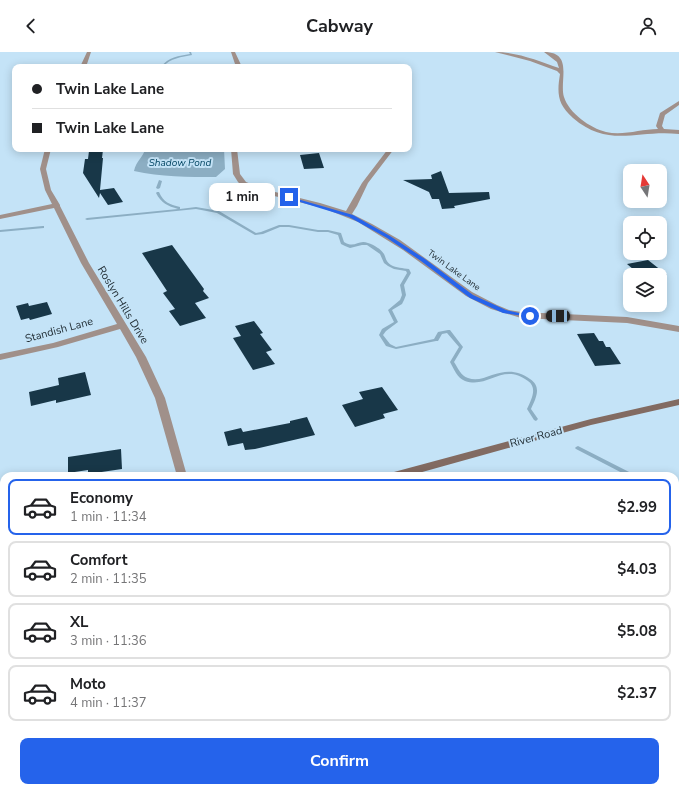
<!DOCTYPE html>
<meta charset="utf-8">
<style>
body{margin:0;font-family:"Nunito Sans",sans-serif;background:#f2f2f2;color:#202124;height:100vh;display:flex;flex-direction:column;font-size:15px;white-space:nowrap}
*{box-sizing:border-box;margin:0}
p{font-size:13px;color:#757577}
.icon{flex:none;width:22px;height:22px;fill:none;stroke:currentColor;stroke-width:2;stroke-linecap:round;stroke-linejoin:round}
.map{position:relative;flex:1;overflow:hidden}
.panel{position:absolute;left:0px;top:420px;width:679px;height:320px;display:flex;flex-direction:column;background:#fff;border-radius:12px 12px 0 0;box-shadow:0 2px 10px #0003}
.panel>*{flex:none}
.top-card{position:absolute;left:12px;top:12px;width:400px;height:88px;border-radius:8px;box-shadow:0 2px 10px #0003;display:grid;align-content:center;height:88px;padding:0 20px;background:#fff}
.needle{width:26px;rotate:348deg}
.fabs{position:absolute;left:623px;top:112px;display:grid;gap:8px}
.fabs a{display:grid;place-items:center;width:44px;height:44px;border-radius:8px;background:#fff;box-shadow:0 2px 10px #0003;font-size:20px}
.end{position:absolute;width:18px;height:18px;margin:-9px;border:5px solid #2563eb;background:#fff;box-shadow:0 0 0 2px #fff}
.from{border-radius:50%}
.bubble{position:absolute;height:28px;border-radius:8px;background:#fff;box-shadow:0 2px 10px #0003;font-size:13px;font-weight:700;line-height:28px;text-align:center}
.car{position:absolute;width:12px;height:24px;margin:-12px -6px;border-radius:5px;box-shadow:0 0 3px 1px #0007;background:linear-gradient(#222 24%,#8ab4d8 0 40%,#222 0 76%,#8ab4d8 0 86%,#222 0)}
.top-card b{display:flex;align-items:center;gap:14px;height:38px;font-size:15px}
.top-card b+b{border-top:1px solid #e0e0e0}
.top-card i{width:10px;height:10px;background:#202124}
ul{padding:7px 0 0;list-style:none}
li{display:flex;align-items:center;gap:12px;height:56px;margin:0 8px 6px;padding:0 12px;border:2px solid #e0e0e0;border-radius:8px}
li div{flex:1}
li b{display:block;font-size:15px}
li em{font-style:normal;font-weight:700}
li.on{border-color:#2563eb}
li>.icon{width:36px;height:36px;stroke-width:1.5}
.primary-button{display:flex;gap:8px;margin-top:auto;padding:8px 20px}
.primary-button a{flex:1;height:46px;border-radius:8px;background:#2563eb;color:#fff;font-size:16px;font-weight:700;line-height:46px;text-align:center}
header{display:flex;justify-content:space-between;align-items:center;height:52px;padding:0 20px;background:#fff;font-size:18px;font-weight:700}
.map>svg:first-child{display:block}
</style>
<header><svg class="icon" aria-label="back" viewBox="0 0 24 24"><path d="M15 5l-7 7 7 7"/></svg>Cabway<svg class="icon" aria-label="person" viewBox="0 0 24 24"><circle cx="12" cy="8" r="4"/><path d="M4 21q1-7 8-7t8 7"/></svg></header>
<div class="map">
<svg width="679" height="740" viewBox="0 0 679 740">
<rect width="100%" height="100%" fill="#c4e3f7"/>
<path fill="#c9a596" d="M0 621 4 633V736H58L63 740H0Z"/>
<path fill="#8caec3" d="M145 97H224L225 117 216 125C188 125 161 125 134 119 136 109 144 104 145 97Z"/>
<g fill="none" stroke-linecap="round" stroke-linejoin="round">
<path fill="#8caec3" fill-rule="evenodd" d="M189 0H191L192 3C182 5 170 6 163 15H161C168 5 179 4 190 2Z
M159 128 162 129 160 136 158 137 156 136Z
M157 140H159C164 151 169 152 180 155V157L196 155 219 159 256 181 261 180 279 173H289L318 178H328L341 181 344 190C355 197 358 187 368 191 374 193 381 197 384 202 386 206 386 210 391 213 396 216 403 216 409 217L411 221 404 233 406 243 404 248 402 252 392 258 398 270 386 279 383 283 390 292 396 295 434 287 438 280 448 278H450L463 295 454 310C458 316 461 324 468 326 476 329 484 326 492 323 506 318 518 318 530 327 542 335 536 346 531 357L538 367 536 369 534 368 527 357C531 348 538 336 528 329 502 310 489 337 465 329 457 326 454 317 450 310L459 295 447 281 442 282 438 289H436L396 297 386 294 379 283 382 277 394 270 388 258 400 248 402 243 400 233 407 221 406 219 394 217 388 214 384 211 380 202 367 193H362L350 196 345 194 341 192 338 183 328 180H318L289 175H280L263 182 255 183 217 161 196 157 87 168 85 167 87 166 178 157C168 154 161 151 156 141Z
M43 174H44V176L0 180V178Z
M578 394 635 423 636 424H628L576 397 575 396 576 395Z
M675 461 679 463V468L675 466Z"/>
</g>
<path fill="#183748" d="M103 98 102 106H103L100 138 114 136 123 150 108 153 100 141 99 146 83 121 85 107H88L89 99Z
M319 101 324 116 304 117 300 103Z
M441 119 449 141 489 140 490 147 454 154 455 156 442 157 439 147H432L429 140 403 128 432 127 431 123Z
M172 193 204 237 203 239 209 246 195 251 206 266 180 274 169 259 175 257 163 241 167 239 142 201Z
M648 208 667 223H640L627 212Z
M47 250 52 262 30 268 29 266 21 268 16 254 28 251 29 254Z
M254 269 263 281 260 282 272 298 266 300 275 312 253 318 233 286 241 284 235 274Z
M594 281 599 289H603L606 295H610L621 312 595 314 577 282Z
M85 320 91 343 56 351V348L31 354 29 340 59 333 58 326Z
M382 335 398 358 383 362 385 366 355 375 342 353 363 347 359 340Z
M307 365 315 383 255 397 245 398 243 391 228 394 224 380 241 376 243 380 290 371V369Z
M121 397 122 417 88 422V418L68 421V405Z"/>
<g fill="none" stroke-linecap="round" stroke-linejoin="round">
<path fill="#a0908a" fill-rule="evenodd" d="M87 0H91L86 15H80Z
M231 0H235L242 15H236Z
M495 0C517 0 539 9 559 16L557 10 544 0C574 0 559 29 564 45 569 61 590 76 606 80 623 84 641 77 658 77L656 74 660 61 679 49V53L665 63 662 74 664 77 679 78V82C638 77 609 97 573 66 557 52 557 41 560 22L557 19 530 9Z
M45 97H51L46 117 51 138 60 153V154L89 211 146 305 165 346 187 424H177L155 346 136 305 120 277 58 295 0 308V302L53 291 117 272 81 211 54 156 0 167V163L52 152 45 138 40 117Z
M231 97H237L240 122 246 130 263 137 320 151 346 159 362 131 388 97H394L368 131 357 154 352 162 372 172 400 188 472 240 497 253 509 258 521 260 627 265 679 274V280L627 271 521 266 491 257 466 244 403 198 358 170 323 156 258 140 241 133 238 130 233 122Z"/>
<path fill="#826b62" fill-rule="evenodd" d="M679 347V353L591 373 408 424H389L390 421 394 420 591 367Z
M4 511V521L0 522V512Z"/>
</g>
<path fill="#2563eb" d="M287 144 353 163 390 184 425 207 473 243 506 258 532 264 530 265 503 261 470 246 421 209 387 186 349 165 287 146Z"/>
<g text-anchor="middle" dominant-baseline="central" stroke-width="4" stroke-linejoin="round" paint-order="stroke">
<g font-size="9" fill="#1f2b32" stroke="#c4e3f7">
<text transform="translate(454 218) rotate(36)">Twin Lake Lane</text>
</g>
<g font-size="10" font-style="italic" fill="#024563" stroke="#c4e3f7">
<text x="180" y="111">Shadow Pond</text>
</g>
<g font-size="11" fill="#1f2b32" stroke="#c4e3f7">
<text transform="translate(123 253) rotate(59)">Roslyn Hills Drive</text>
<text transform="translate(59 278) rotate(-15)">Standish Lane</text>
<text transform="translate(536 385) rotate(-15)">River Road</text>
</g>
</g>
</svg>
<div class="fabs">
<a><svg class="needle" viewBox="-14 -14 28 28"><path d="M0-13l5 13h-10z" fill="#e53935"/><path d="M0 13l5-13h-10z" fill="#757577"/></svg></a>
<a><svg class="icon" aria-label="locate" viewBox="0 0 24 24"><circle cx="12" cy="12" r="6"/><path d="M12 2v4M12 18v4M2 12h4M18 12h4"/></svg></a>
<a><svg class="icon" aria-label="layers" viewBox="0 0 24 24"><path d="M12 4l9 5-9 5-9-5zM3 14l9 5 9-5"/></svg></a>
</div>
<i class="end from" style="left:530px;top:264px"></i>
<i class="end" style="left:289px;top:145px"></i>
<div class="bubble" style="left:209px;top:131px;width:66px">1 min</div>
<i class="car" style="left:558px;top:264px;rotate:271deg"></i>
<div class="top-card">
<b><i class="from"></i>Twin Lake Lane</b>
<b><i></i>Twin Lake Lane</b>
</div>
<section class="panel">
<ul>
<li class="on"><svg class="icon" aria-label="car" viewBox="0 0 24 24"><path d="M5 17H2v-5l4-1 3-4h7l3 4 3 1v5h-3M9 17h6M6 11h13"/><circle cx="7" cy="17" r="2"/><circle cx="17" cy="17" r="2"/></svg><div><b>Economy</b><p>1 min · 11:34</p></div><em>$2.99</em></li>
<li><svg class="icon" aria-label="car" viewBox="0 0 24 24"><path d="M5 17H2v-5l4-1 3-4h7l3 4 3 1v5h-3M9 17h6M6 11h13"/><circle cx="7" cy="17" r="2"/><circle cx="17" cy="17" r="2"/></svg><div><b>Comfort</b><p>2 min · 11:35</p></div><em>$4.03</em></li>
<li><svg class="icon" aria-label="car" viewBox="0 0 24 24"><path d="M5 17H2v-5l4-1 3-4h7l3 4 3 1v5h-3M9 17h6M6 11h13"/><circle cx="7" cy="17" r="2"/><circle cx="17" cy="17" r="2"/></svg><div><b>XL</b><p>3 min · 11:36</p></div><em>$5.08</em></li>
<li><svg class="icon" aria-label="car" viewBox="0 0 24 24"><path d="M5 17H2v-5l4-1 3-4h7l3 4 3 1v5h-3M9 17h6M6 11h13"/><circle cx="7" cy="17" r="2"/><circle cx="17" cy="17" r="2"/></svg><div><b>Moto</b><p>4 min · 11:37</p></div><em>$2.37</em></li>
</ul>
<div class="primary-button"><a>Confirm</a></div>
</section>
</div>
